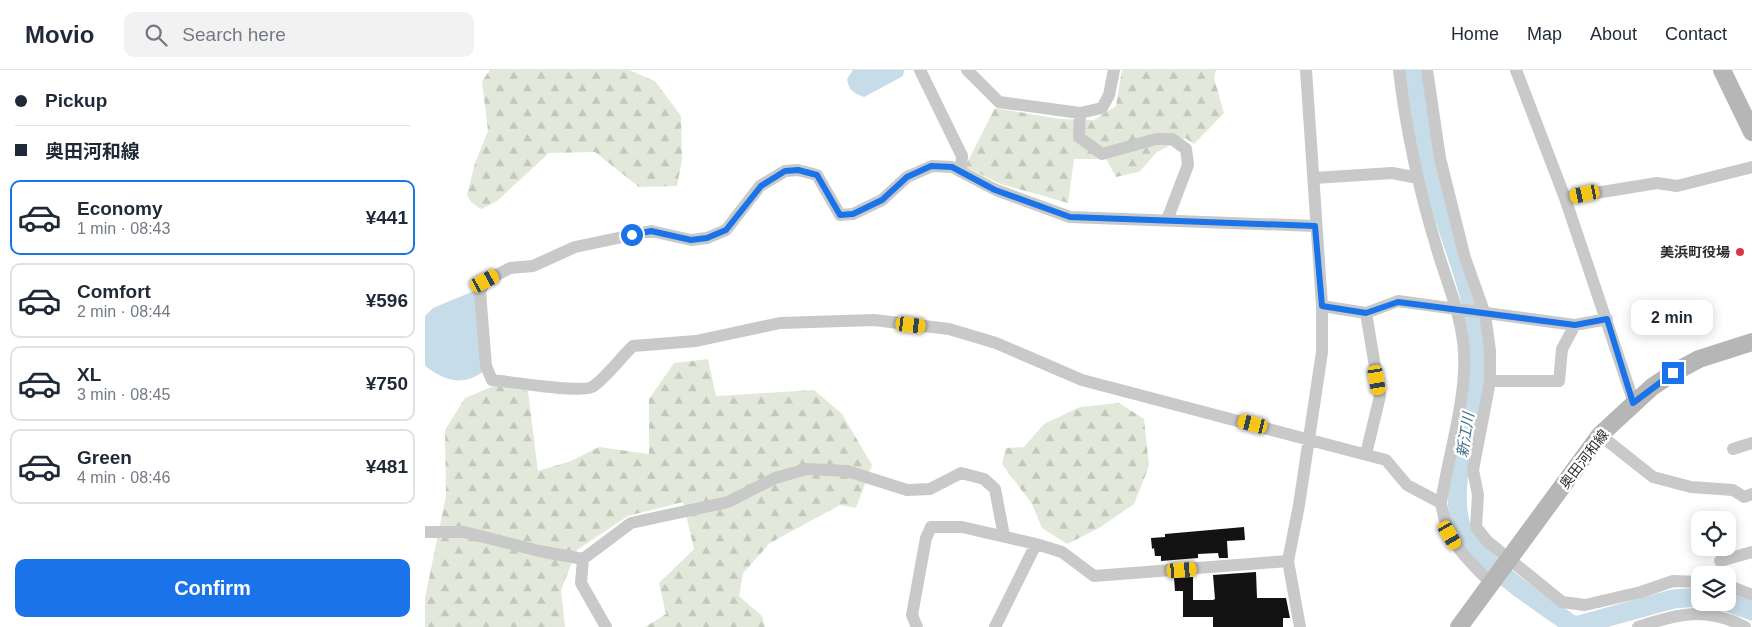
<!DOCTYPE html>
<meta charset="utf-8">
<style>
body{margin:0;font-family:Helvetica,"Noto Sans JP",sans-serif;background:#f2f2f3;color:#1f2937;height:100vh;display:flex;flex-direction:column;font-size:19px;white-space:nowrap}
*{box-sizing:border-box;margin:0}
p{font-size:16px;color:#747a83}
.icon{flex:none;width:28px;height:28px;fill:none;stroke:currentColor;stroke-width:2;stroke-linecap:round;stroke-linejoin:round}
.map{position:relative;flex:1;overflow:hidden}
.sheet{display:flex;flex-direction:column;background:#fff;width:425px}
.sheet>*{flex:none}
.hud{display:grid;align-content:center;height:110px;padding:0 15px;background:#fff}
.tools{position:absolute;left:1266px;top:441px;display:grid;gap:10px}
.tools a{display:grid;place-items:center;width:45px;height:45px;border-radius:10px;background:#fff;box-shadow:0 2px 12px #0003;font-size:25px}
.end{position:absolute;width:22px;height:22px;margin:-11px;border:6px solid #1a73e8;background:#fff;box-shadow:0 0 0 2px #fff}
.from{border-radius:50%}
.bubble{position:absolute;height:35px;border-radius:10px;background:#fff;box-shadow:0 2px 12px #0003;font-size:16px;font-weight:700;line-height:35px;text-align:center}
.car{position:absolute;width:15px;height:30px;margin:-15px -8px;border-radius:6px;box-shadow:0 0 4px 1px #0007;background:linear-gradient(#f5c518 24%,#345 0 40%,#f5c518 0 76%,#345 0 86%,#f5c518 0)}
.hud b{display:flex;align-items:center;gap:18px;height:48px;font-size:19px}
.hud b+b{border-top:1px solid #e0e1e3}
.hud i{width:12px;height:12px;background:#1f2937}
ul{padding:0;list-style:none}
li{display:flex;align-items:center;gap:15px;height:75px;margin:0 10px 8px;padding:0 5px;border:2px solid #e0e1e3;border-radius:10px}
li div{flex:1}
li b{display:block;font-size:19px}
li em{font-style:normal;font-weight:700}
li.current{border-color:#1a73e8}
li>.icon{width:45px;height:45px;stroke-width:1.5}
.action{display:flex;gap:10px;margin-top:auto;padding:10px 15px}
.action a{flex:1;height:58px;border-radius:10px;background:#1a73e8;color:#fff;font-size:20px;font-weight:700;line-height:58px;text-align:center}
header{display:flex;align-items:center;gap:30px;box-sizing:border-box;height:70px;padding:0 25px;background:#fff;border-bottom:1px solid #e0e1e3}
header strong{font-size:24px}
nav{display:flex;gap:28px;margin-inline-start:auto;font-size:18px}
.search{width:350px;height:45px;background:#f2f2f3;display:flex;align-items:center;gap:12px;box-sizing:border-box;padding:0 18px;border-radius:10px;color:#747a83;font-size:19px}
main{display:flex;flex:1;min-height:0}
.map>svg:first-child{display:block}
</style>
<header>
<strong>Movio</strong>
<div class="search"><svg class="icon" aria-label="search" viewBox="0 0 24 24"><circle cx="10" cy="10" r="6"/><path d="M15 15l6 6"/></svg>Search here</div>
<nav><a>Home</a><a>Map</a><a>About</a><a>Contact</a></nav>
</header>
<main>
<section class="sheet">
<div class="hud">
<b><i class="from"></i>Pickup</b>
<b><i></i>奥田河和線</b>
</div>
<ul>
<li class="current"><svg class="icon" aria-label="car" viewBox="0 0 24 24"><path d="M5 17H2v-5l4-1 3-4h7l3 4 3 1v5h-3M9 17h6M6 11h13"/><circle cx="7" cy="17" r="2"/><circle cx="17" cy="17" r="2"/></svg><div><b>Economy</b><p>1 min · 08:43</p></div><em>¥441</em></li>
<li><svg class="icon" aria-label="car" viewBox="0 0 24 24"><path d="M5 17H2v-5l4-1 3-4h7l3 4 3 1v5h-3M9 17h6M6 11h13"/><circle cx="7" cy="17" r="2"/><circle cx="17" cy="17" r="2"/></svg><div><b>Comfort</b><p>2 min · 08:44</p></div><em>¥596</em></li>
<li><svg class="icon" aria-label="car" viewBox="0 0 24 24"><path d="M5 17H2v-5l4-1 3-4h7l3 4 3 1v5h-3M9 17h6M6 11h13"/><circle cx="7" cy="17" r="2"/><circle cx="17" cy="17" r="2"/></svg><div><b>XL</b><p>3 min · 08:45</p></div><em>¥750</em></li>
<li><svg class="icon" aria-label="car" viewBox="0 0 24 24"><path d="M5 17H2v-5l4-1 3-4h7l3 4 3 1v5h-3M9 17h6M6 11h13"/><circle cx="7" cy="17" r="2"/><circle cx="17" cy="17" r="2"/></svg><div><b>Green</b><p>4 min · 08:46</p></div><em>¥481</em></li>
</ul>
<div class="action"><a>Confirm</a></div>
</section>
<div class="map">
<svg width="1327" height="557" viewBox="0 0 1327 557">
<defs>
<pattern id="forest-firs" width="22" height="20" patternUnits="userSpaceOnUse" patternTransform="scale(1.25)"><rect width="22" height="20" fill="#e2e9da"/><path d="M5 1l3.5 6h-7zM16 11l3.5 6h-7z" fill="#c2c8bb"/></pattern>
</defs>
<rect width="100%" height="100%" fill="#fff"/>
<path fill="url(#forest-firs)" d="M65 0H204L230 11 256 46 257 90 252 116 214 117 170 82 124 83 72 131 56 139 46 132 42 125 50 93 63 61 57 11Z
M697 0H791L789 8 799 43 769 74 760 68 732 82 714 102 691 107 681 89H649L643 133 576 114 540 97 570 38 634 49 669 50 691 36Z
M283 289 291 326 389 320 417 344 447 395 431 438 415 435 345 473 318 503 314 526 337 546 340 557H220L241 544 234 513 269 479 258 432 203 446 152 480 136 520 140 557H0V528L21 426 20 360 40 328 69 316 103 321 113 401 146 391 174 377 224 384V329L249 293Z
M694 333 719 349 724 396 709 434 674 458 642 474 617 458 607 434 577 394 581 378 599 377 619 354 655 337Z"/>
<path fill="#c6dce9" d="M428 0H478L479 1 478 6 439 27C429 23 424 21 422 9Z
M49 221 52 223 58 302C36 317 19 310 0 296V246L8 238Z"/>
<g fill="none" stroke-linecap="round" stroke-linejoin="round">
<path stroke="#c6dce9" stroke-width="19" d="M989 0C993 36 997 73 1007 108 1022 166 1052 224 1053 284 1053 333 1016 426 1041 467 1059 496 1120 537 1149 556
M1302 532 1327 541
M1147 557 1248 529 1275 527"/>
</g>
<path fill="#131313" d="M819 457 820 470 802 471 803 488H794L793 483 773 484V488L736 491V486H730L729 478 727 479 726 468 740 467V464Z
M831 502 832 528H861L865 548H858V557H788V547H758V521H750L749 508 768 507V530H788L790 529 788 505Z"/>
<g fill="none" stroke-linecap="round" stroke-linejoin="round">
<path stroke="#c9c9c9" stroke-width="12" d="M495 0 537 86 536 99
M542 0 574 32 655 43 677 38 684 25 689 0
M974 0C981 61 994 120 1012 179 1022 213 1037 246 1039 282 1042 328 1023 386 1016 433
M1002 0 1015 88 1040 188 1060 244 1065 281V311L1048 400 1053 425 1051 457 1062 471 1137 532 1160 535 1216 522 1248 511 1275 512
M1091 0 1140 128 1209 333
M655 43 654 67 677 84 731 69H747L761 79 763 95 742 150
M889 108 967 103 993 108
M1140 128 1232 113 1252 116 1327 97
M890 156 645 147 571 120 527 97 507 96 482 107 457 130 428 144 415 145 392 105 373 100 360 101 335 116 301 160 282 168 266 170 226 161 150 177 108 196 85 198 60 211 55 222 61 296 67 310C86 312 155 323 167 317 177 312 198 285 208 276L271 271 355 253 449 250 524 259 571 273 657 310 961 390 982 415 1016 433C1022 470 1038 486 1065 512
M897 236 941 243 973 231 1150 255 1182 249
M1065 311H1134L1137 279 1150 255
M1175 365 1228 407 1266 417 1308 420 1319 427 1327 424
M1308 379 1327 373
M941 384 955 326 941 243
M0 462H39L114 481 158 489 206 453 303 432 350 408 382 399 422 401 482 420 505 419 536 403 559 409 570 419 579 466
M158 489 156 513 181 557
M1295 491 1327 482
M1302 515 1327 525
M492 557 487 545 501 468 506 457H537L611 474 637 482 669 506 863 491
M570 557 611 474
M875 557 863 491 874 435 897 282V236L881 0
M1213 557C1252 544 1281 536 1320 557"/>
<path stroke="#b6b6b6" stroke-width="18" d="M1297 0 1327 62
M1034 557 1175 365 1227 317 1248 303 1274 289 1327 272"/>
</g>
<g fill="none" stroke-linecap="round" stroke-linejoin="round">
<path stroke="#1a73e8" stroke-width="6" d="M207 165 226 161 266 170 282 168 301 160 336 116 360 101 373 100 392 105 415 145 428 144 457 130 482 107 506 96 527 97 570 120 645 147 890 156 897 236 941 243 973 232 1150 255 1182 249 1208 333 1248 303"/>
</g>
<circle fill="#dc3545" stroke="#fff" stroke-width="2" cx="1315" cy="182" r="5"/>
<g text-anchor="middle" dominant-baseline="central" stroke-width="5" stroke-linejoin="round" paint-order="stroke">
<g font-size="14" font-weight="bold" fill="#2c2c2c" stroke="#fff" text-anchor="end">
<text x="1305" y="182">美浜町役場</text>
</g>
<g font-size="14" fill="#2c2c2c" stroke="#fff">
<text transform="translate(1159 389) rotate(-52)">奥田河和線</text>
</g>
<g font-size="15" font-style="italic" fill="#3f6e8a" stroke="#fff">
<text transform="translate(1040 365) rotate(-81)">新江川</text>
</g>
</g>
</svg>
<div class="tools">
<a><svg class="icon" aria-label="locate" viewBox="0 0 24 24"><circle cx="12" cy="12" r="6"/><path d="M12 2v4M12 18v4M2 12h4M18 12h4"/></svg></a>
<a><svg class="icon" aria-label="layers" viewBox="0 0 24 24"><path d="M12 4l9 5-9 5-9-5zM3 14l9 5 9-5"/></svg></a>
</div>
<i class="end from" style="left:207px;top:165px"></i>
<i class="end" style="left:1248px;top:303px"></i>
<div class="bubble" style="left:1206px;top:230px;width:82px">2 min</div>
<i class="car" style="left:1160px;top:124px;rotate:258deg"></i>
<i class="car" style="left:60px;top:211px;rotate:62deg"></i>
<i class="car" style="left:486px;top:255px;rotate:97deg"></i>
<i class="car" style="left:952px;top:310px;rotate:170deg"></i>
<i class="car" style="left:828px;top:354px;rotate:284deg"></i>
<i class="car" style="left:1025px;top:465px;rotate:150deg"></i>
<i class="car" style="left:757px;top:500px;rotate:86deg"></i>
</div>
</main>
